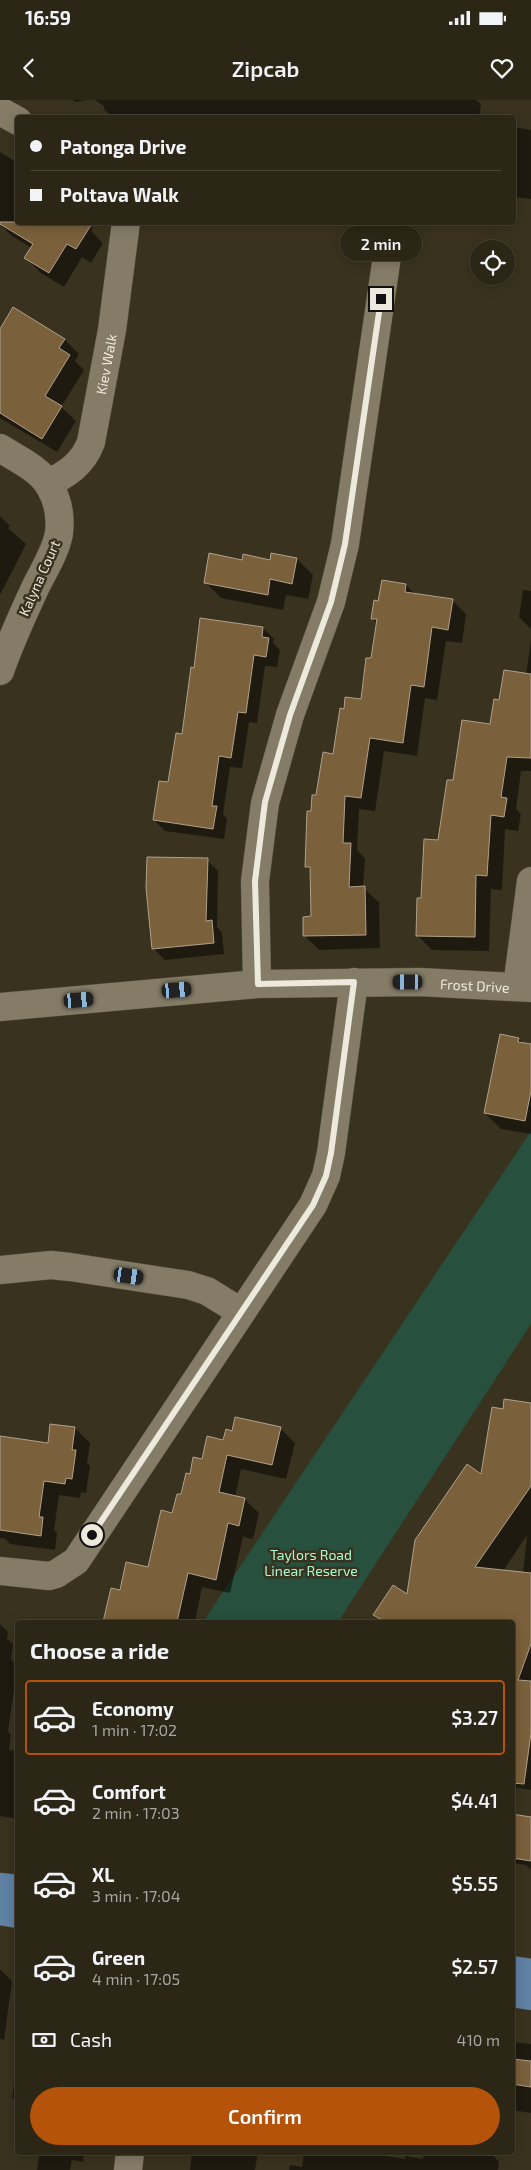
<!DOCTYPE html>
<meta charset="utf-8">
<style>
body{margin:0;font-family:"Exo 2",sans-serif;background:#332e1f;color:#f1f3f6;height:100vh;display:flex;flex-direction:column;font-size:19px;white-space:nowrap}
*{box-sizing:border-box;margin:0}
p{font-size:16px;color:#a6a5a1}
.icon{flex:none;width:28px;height:28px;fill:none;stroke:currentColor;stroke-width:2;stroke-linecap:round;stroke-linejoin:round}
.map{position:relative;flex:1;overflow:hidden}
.details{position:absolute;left:15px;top:1520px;width:500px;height:535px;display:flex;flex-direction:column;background:#2b2616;border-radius:5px;box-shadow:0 2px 12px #0003,0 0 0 1px #474335}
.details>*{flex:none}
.hud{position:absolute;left:15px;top:15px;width:501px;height:110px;border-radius:5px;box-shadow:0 2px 12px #0003,0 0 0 1px #474335;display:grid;align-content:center;height:110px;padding:0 15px;background:#2b2616}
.tools{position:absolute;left:470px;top:140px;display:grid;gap:10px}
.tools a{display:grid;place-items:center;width:45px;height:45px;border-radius:50%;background:#2b2616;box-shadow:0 2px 12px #0003,0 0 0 1px #474335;font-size:25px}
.end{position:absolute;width:22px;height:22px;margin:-11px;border:6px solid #ede9dd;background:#111;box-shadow:0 0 0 2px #111}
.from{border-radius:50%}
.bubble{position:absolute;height:35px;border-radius:18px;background:#2b2616;box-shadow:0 2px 12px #0003,0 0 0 1px #474335;font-size:16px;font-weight:600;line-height:35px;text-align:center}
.car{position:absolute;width:15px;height:30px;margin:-15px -8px;border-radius:6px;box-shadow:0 0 4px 1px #0007;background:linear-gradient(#222 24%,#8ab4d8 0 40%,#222 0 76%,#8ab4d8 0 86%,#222 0)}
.hud b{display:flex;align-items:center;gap:18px;height:48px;font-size:19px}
.hud b+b{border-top:1px solid #474335}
.hud i{width:12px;height:12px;background:#f1f3f6}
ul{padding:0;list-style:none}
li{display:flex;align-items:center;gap:15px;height:75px;margin:0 10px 8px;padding:0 5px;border:2px solid transparent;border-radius:5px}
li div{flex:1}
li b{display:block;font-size:19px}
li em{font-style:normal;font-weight:600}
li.selected{border-color:#b45309}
li>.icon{width:45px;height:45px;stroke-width:1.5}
h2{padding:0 15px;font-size:22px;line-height:60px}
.pay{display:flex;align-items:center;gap:12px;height:55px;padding:0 15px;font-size:19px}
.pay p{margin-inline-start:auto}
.cta{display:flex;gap:10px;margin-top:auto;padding:10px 15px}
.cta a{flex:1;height:58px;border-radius:30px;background:#b45309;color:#fff;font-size:20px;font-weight:600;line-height:58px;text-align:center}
.status{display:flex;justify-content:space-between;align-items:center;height:35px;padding:0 25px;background:#2b2616;direction:ltr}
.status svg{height:14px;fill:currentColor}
header{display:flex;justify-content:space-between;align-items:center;height:65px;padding:0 15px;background:#2b2616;font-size:22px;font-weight:600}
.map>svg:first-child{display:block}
</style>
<div class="status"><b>16:59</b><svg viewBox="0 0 49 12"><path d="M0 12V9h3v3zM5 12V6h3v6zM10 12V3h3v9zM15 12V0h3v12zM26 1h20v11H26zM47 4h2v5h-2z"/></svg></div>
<header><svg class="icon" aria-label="back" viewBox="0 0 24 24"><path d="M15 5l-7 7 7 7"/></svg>Zipcab<svg class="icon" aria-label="heart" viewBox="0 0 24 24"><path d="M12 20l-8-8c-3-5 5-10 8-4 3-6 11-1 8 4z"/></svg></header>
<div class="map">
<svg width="531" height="2070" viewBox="0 0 531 2070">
<rect width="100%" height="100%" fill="#39321e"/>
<path fill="#27503e" d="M531 1031V1224L338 1522H203Z"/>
<path fill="#0007" fill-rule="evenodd" d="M72 0H87L76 2Z
M95 0H476L481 4 479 18H113L104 9V6Z
M514 27 531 30V99L514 97Z
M0 52 18 63V122H86L93 129 91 131 103 143 91 163 82 157 64 187 41 173 26 158 32 148 12 136 0 124Z
M14 209 65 240 79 254 75 261 84 270 61 307 76 321 57 352 0 318V232Z
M0 412V416L10 426 8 428 26 444 0 495Z
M297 459 313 475 308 499 286 495 283 510 221 498 205 482 243 461Z
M406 485 416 495 452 500 466 514 462 543 446 541 437 600 425 598 417 656 384 651 375 711 359 709 357 750 365 758 363 788 379 802 380 848 319 850 305 836 312 818 311 771 306 766 312 712 334 655 345 611 362 601 372 560 377 523 372 518 380 502Z
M523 490 531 491V529L519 517Z
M263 528 274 539 273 543 280 550 277 567 265 566 257 623 249 622 242 668 230 667 223 714 227 719 224 739 165 731 154 720 169 683 183 635 195 569Z
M531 540V671H521L516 709 521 714 518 731 505 729 502 790 491 789 489 851 432 850 417 835 422 799 440 741 454 682 491 625 500 602 526 575Z
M207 760 218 771 217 827 222 833 224 854 165 860 154 849 147 788Z
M519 939 524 944 531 946V1034L501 1029 485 1013Z
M531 1299V1690L512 1687V1522H383L375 1514 408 1497 482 1376 504 1310 530 1304ZM527 1435 523 1474 503 1471Z
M75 1328 90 1343 87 1363 90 1366 86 1393 81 1392 80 1398 59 1395 54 1430 57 1433 55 1450 10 1444 5 1439 0 1438V1338L49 1344Z
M280 1328 295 1343 286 1379 241 1369 235 1397 244 1399 259 1413 253 1439 243 1437 230 1493 202 1487 195 1522H104L112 1489 121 1491 149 1468 190 1375 203 1360 232 1332Z
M0 1524 8 1532 7 1539 13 1544 11 1559 18 1569V1589H14L8 1632 11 1635 9 1650 18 1651V1719L0 1716Z
M512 1712 519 1717 531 1718V1770L526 1765 512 1763Z
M0 1869 12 1881 4 1940 0 1939Z
M512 1942 531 1944V2013L512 2010Z
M17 1961H18V2003L12 1998Z
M18 2018V2046L14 2043Z
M24 2052H84L83 2062 72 2060 70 2070H37L39 2056Z
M192 2052H258L255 2070H190Z
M304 2052H360L405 2059V2056L423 2059 424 2052H490L499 2062 498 2070H289L290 2065 302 2067Z"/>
<path fill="#7a603b" stroke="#b0a18c" d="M0 122H93L76 149 67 144 49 173 24 158 33 144 0 124Z
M13 207 65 239 59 248 70 255 45 296 62 306 42 339 0 313V229Z
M209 453 242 460 243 454 270 460 271 453 297 458 292 484 270 479 268 495 204 483Z
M382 480 406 484 405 492 453 499 448 530 432 527 424 587 411 585 403 643 370 638 361 698 345 696 343 743H351L349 787 365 786 366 835 303 836V817L311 816 310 767H305L307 711H311L312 695H316L323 652 333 654 340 608 344 609 345 597 361 599 366 558H371L377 519H371L374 500 378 501Z
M200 518 263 527 262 537 269 538 266 557 254 555 246 613 238 612 231 658 219 656 212 706H217L213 729 153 720 159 681 168 682 176 633 182 634 191 567 194 568Z
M504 570 531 574V658L507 657 501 697 507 698 504 717 491 715 487 776 476 775 475 837 416 836 417 798H421L424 739 438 740 447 680H453L462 620 490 624 494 599 499 600Z
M147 757 208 758 206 821 212 820 214 843 152 849 146 788Z
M500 934 519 938 518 942 531 944V991L525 1021 484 1013Z
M504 1299 531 1303V1386L475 1467 531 1473V1544L518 1580 531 1581V1633L524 1684 512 1683V1522H386L373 1515 393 1485 407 1494 415 1440 467 1364 481 1374 492 1307 503 1309Z
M235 1317 281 1327 272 1365 227 1355 219 1392 245 1398 239 1426 228 1423 216 1480 188 1473 177 1522H103L111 1488 120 1490 126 1462 148 1467 161 1410 172 1413 177 1394H181L186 1373 190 1374 193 1357 202 1359 207 1336 223 1340 226 1329 232 1331Z
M50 1324 75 1327 72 1350H76L72 1379 66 1378 65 1384 44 1381 39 1417H43L41 1436 0 1430V1336L48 1343Z
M512 1714 531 1717V1761L512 1758Z
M512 1959 531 1961V1987L512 1984Z"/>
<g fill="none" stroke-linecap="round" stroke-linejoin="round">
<g stroke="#55503e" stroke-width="29">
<g id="minor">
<path d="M0 11 18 21"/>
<path d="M0 348C17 359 38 368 49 385 58 400 61 416 59 433 56 451 44 470 36 486 23 514 10 542 0 571"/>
<path id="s1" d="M48 384C68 373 83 364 91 342L112 230 126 122"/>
<path d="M257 884 255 781 265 703 290 615 331 502 345 444 392 122"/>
<path d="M517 887 531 781"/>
<path id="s2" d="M0 907 257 884 420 882 531 888"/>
<path d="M0 1170 51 1165 70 1167 188 1185 207 1191 241 1212"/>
<path d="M0 1471 49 1476 56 1474 76 1461 313 1105 326 1076 331 1053 354 882"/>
<path d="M128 2070 130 2052"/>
</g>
</g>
<g stroke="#55503e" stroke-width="29">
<path id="major" d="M0 1787 18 1789
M0 1811 18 1814
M512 1870 531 1873
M512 1893 531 1896"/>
</g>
<use href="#minor" stroke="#847c66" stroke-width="28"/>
<use href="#major" stroke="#5f81a3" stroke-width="28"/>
</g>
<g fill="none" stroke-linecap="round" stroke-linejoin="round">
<path stroke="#ede9dd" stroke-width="6" d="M92 1435 313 1105 326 1076 331 1053 354 882 258 884 255 781 265 702 290 615 331 502 345 444 381 199"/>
</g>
<g text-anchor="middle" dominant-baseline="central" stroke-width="5" stroke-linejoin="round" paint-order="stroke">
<g font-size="14" fill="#ede9dd" stroke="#39321e">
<text stroke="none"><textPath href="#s1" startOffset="141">Kiev Walk</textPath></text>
<text transform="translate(39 478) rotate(-66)">Kalyna Court</text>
<text stroke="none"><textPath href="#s2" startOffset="476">Frost Drive</textPath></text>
</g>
<g font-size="14" fill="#aaf8d3" stroke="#39321e">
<text x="311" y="1454">Taylors Road<tspan x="311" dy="16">Linear Reserve</tspan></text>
</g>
</g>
</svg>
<div class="tools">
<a><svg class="icon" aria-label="locate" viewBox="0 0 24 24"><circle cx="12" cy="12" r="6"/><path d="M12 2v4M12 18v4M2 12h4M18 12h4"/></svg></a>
</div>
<i class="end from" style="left:92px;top:1435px"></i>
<i class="end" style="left:381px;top:199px"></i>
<div class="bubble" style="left:340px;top:126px;width:82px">2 min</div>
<i class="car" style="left:408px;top:882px;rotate:270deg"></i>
<i class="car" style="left:177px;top:890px;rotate:85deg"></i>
<i class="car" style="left:79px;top:900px;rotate:85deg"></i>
<i class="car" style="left:129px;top:1176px;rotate:98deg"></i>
<div class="hud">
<b><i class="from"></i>Patonga Drive</b>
<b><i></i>Poltava Walk</b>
</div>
<section class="details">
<h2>Choose a ride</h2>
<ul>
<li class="selected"><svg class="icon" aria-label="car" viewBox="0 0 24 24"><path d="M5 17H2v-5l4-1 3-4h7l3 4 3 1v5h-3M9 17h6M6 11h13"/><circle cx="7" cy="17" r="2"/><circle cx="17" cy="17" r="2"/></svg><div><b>Economy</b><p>1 min · 17:02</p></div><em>$3.27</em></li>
<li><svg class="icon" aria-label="car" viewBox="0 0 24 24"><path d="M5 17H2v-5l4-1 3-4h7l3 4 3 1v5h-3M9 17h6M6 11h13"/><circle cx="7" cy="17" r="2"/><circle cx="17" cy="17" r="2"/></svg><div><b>Comfort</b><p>2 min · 17:03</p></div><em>$4.41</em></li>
<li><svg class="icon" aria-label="car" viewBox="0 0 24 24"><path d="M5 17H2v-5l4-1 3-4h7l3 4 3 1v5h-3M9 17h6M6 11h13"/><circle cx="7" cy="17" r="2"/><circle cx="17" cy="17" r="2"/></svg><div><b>XL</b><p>3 min · 17:04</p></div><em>$5.55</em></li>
<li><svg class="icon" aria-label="car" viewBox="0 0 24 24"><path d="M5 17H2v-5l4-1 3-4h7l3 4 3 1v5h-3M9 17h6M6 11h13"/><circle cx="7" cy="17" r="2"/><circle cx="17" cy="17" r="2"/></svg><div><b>Green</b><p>4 min · 17:05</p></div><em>$2.57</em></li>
</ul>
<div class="pay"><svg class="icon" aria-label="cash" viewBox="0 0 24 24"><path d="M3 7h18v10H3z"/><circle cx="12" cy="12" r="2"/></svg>Cash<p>410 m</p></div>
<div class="cta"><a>Confirm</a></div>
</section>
</div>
